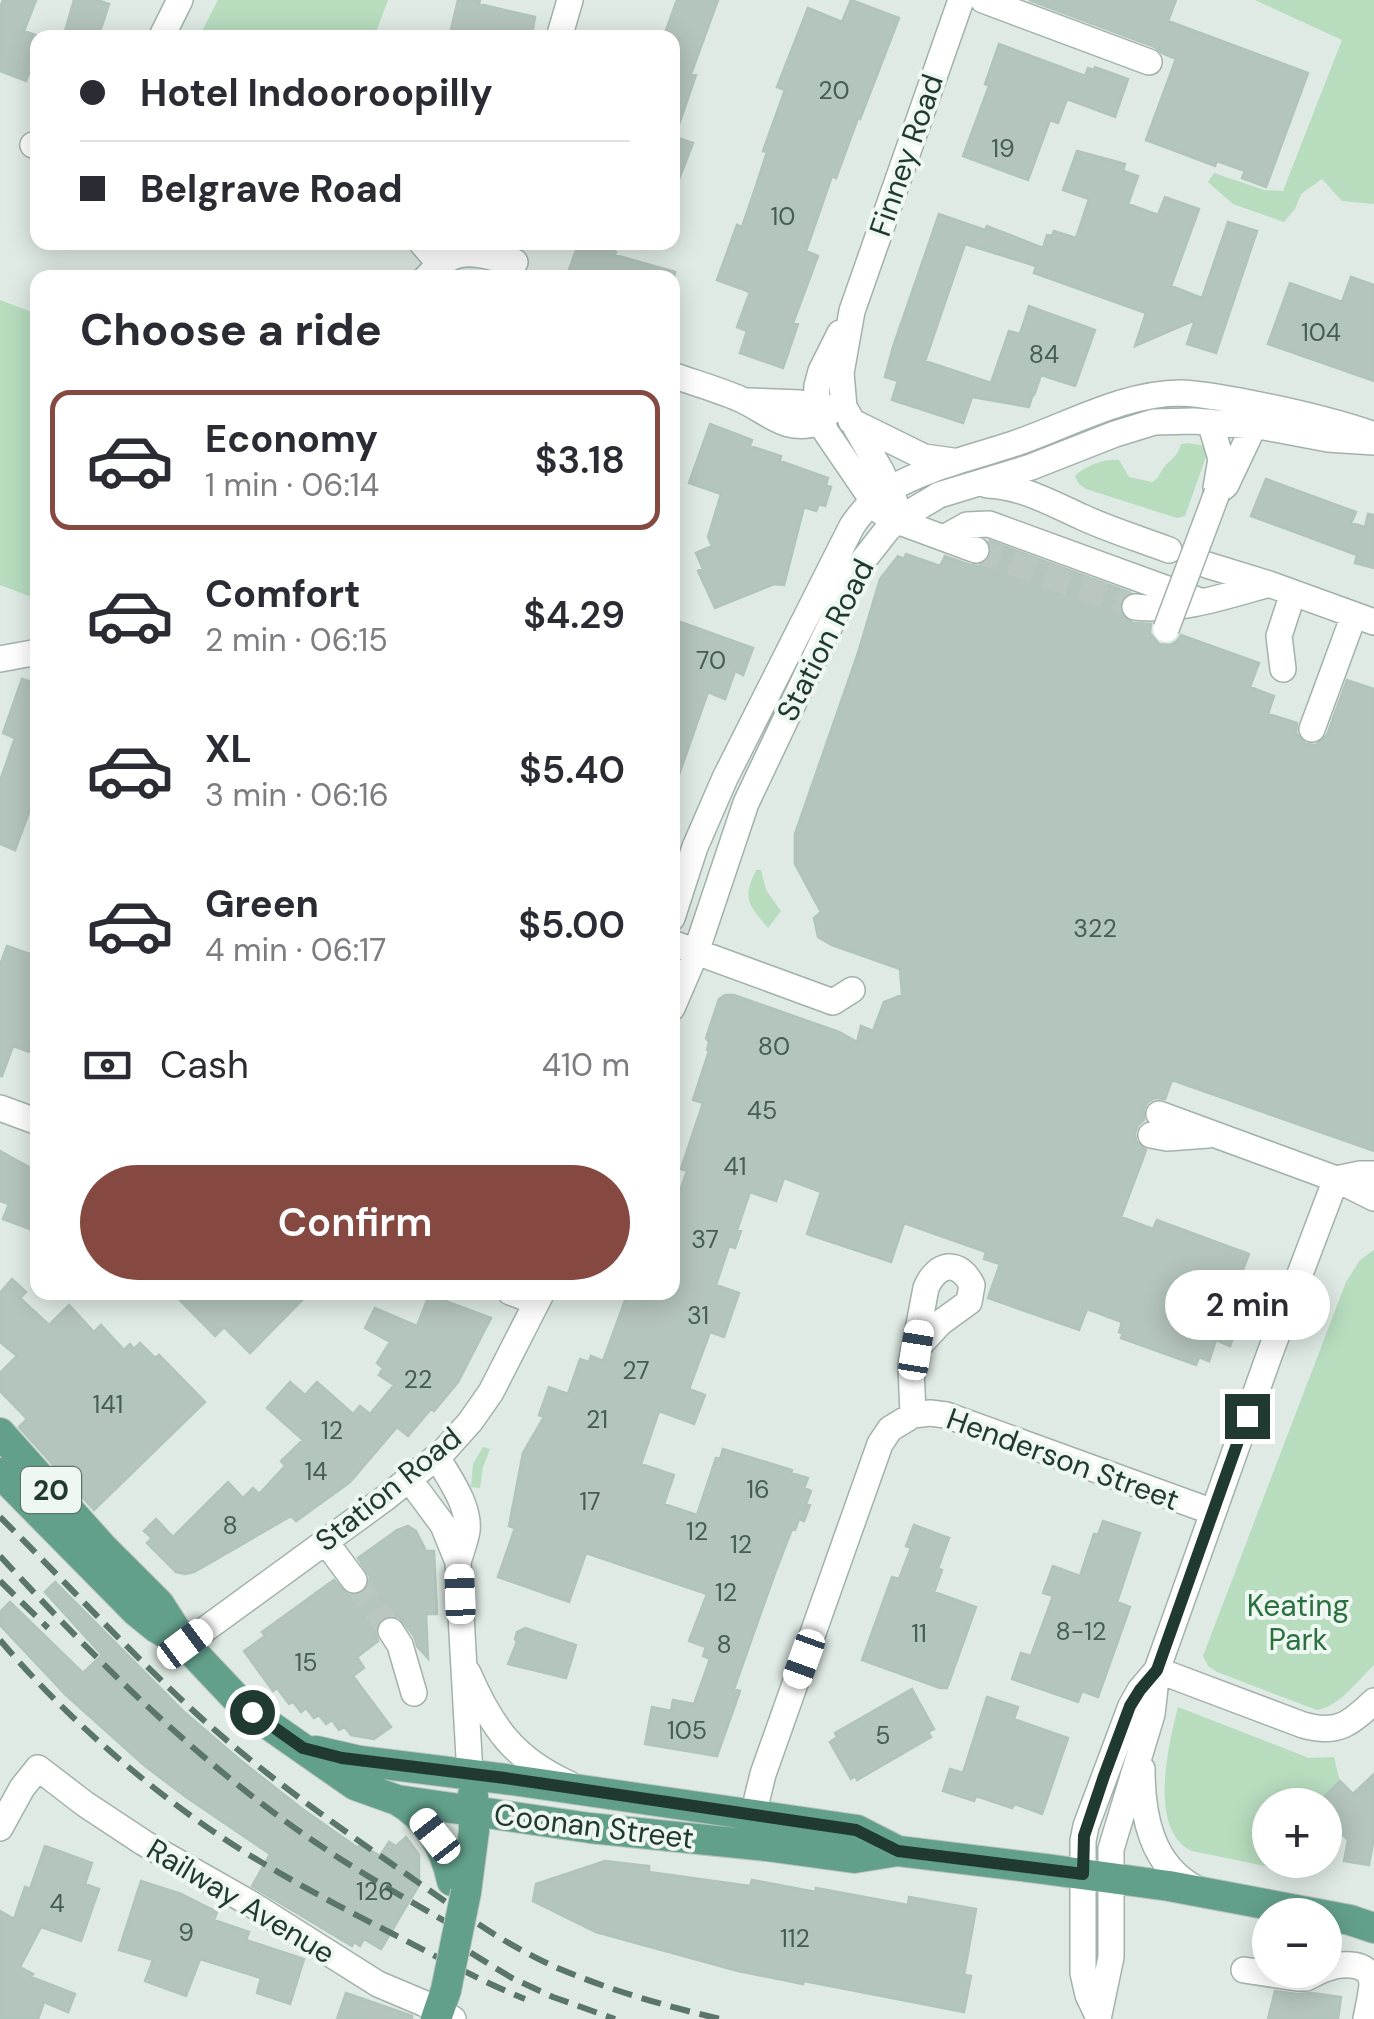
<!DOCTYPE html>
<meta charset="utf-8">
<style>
body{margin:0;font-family:"DM Sans",sans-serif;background:#f2f2f3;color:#2b2b33;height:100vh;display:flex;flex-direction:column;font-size:38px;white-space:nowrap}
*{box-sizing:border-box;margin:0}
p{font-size:32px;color:#7c7c81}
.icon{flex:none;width:55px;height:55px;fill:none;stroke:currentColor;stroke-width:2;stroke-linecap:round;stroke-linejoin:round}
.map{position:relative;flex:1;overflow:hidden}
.sheet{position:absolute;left:30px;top:270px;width:650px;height:1030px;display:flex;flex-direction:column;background:#fff;border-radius:20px;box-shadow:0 5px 25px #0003}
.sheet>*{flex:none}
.banner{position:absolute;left:30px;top:30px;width:650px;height:220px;border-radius:20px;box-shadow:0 5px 25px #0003;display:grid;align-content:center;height:220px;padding:0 50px;background:#fff}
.buttons{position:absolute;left:1252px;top:1788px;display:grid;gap:20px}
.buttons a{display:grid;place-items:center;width:90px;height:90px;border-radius:50%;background:#fff;box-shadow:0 5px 25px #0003;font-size:50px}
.end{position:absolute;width:45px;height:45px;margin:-22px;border:12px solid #203a31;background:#fff;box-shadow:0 0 0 5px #fff}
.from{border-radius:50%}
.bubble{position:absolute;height:70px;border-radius:35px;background:#fff;box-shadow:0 5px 25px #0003;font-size:32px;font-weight:600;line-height:70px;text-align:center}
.car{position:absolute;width:30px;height:60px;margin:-30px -15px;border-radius:12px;box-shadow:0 0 8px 2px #0007;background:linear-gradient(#fff 24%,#345 0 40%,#fff 0 76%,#345 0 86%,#fff 0)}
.banner b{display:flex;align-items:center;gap:35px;height:95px;font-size:38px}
.banner b+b{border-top:2px solid #e1e1e2}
.banner i{width:25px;height:25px;background:#2b2b33}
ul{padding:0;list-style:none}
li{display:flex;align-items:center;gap:30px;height:140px;margin:0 20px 15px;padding:0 30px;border:5px solid transparent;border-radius:20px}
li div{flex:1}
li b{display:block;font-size:38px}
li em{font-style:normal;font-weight:600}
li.on{border-color:#854942}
li>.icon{width:90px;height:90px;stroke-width:1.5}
h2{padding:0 50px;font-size:45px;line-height:120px}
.pay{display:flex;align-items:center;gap:25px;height:110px;padding:0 50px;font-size:38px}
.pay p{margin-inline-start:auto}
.button{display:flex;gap:20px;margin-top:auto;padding:20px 50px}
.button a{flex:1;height:115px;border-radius:60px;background:#854942;color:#fff;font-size:40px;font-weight:600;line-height:115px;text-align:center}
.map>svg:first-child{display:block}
</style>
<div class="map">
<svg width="1374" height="2019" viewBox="0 0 1374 2019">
<rect width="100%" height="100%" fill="#dfeae4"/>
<path fill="#b7dcbe" d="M218 0H388L374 37H199Z
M1255 0H1374V204L1342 201 1322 179 1301 194 1295 209 1284 222 1233 204 1208 182 1214 173 1264 190 1283 191 1342 40Z
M0 300 37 314V599L0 585Z
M1188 443 1205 446 1207 454 1185 516 1177 518 1086 489 1078 483 1075 476C1084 466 1106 458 1119 460L1129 477 1152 482C1161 477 1159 473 1165 466 1173 457 1178 456 1181 444Z
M756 870H761L766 890 781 911 768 928C748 904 742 899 756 870Z
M1374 1250V1665C1357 1681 1340 1706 1317 1710L1217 1672 1208 1666 1203 1656 1346 1282 1360 1260Z
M483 1447 490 1449 483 1467 480 1488 471 1487 473 1464Z
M1178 1707 1309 1758 1334 1757 1340 1781 1317 1805H1270V1860H1285L1284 1870 1192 1851C1147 1830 1169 1743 1178 1707Z"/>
<path fill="#b4c5bd" stroke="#b1c4ba" stroke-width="2.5" d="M3 0H36L24 31 38 36V71L31 68 26 81 0 71V8Z
M74 0H97L109 4 98 38H63Z
M458 0H480L479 4 535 17 532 34 507 28 505 38H449Z
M677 0H718L691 74 696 75 675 136H672V35L665 33Z
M851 0 899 18 860 119 858 118 836 178 832 176 806 251 818 256 793 323 798 324 783 368 740 353 747 331 737 327 750 292 717 280 737 225 742 227 756 186 767 152 763 151 785 90 777 87 808 8 842 22Z
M1029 0H1176L1168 21 1308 73 1266 187 1242 178 1245 171 1217 161 1215 166 1146 140 1176 59 1162 53 1155 47Z
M999 44 1085 76 1088 68 1094 70 1095 67 1128 79 1115 117 1067 99 1058 123 1050 120 1028 180 963 156 989 86 985 84Z
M672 136 693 143 674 192H672Z
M1077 151 1125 164 1123 171 1138 176 1128 204 1158 215 1165 197 1199 209 1171 286 1202 298 1228 222 1257 231 1216 353 1187 344 1195 320 1135 346 1146 313 1034 273 1036 266 965 244 925 361 991 383 1009 331 1020 334 1029 306 1095 330 1075 386 1041 375 1034 395H1028L1032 397 1029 407 972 397 963 423 892 400 898 381 885 377 893 347 939 214 985 230 987 226 1043 248 1047 235 1052 236 1054 231 1076 238 1089 199 1063 190Z
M579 242H590L616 252 615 255 675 272 674 278H566Z
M1351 277 1374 285V381L1268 344 1290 283 1342 302Z
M710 424 752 440 750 446 781 456 780 461 828 478 826 485 831 487 825 506 819 504 816 511 804 507 784 585 774 584 715 608 698 571 703 569 696 553 712 546 708 537 721 494 689 483Z
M1266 479 1356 512 1351 523 1365 527 1368 514 1374 515V568L1355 563 1357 555 1251 516Z
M990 541 1129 592 1122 597 1119 605 1121 615 1133 623 1151 624 1150 633 1159 644 1170 645 1177 641 1181 635 1259 663 1250 687 1274 696 1268 714 1297 723 1296 733 1306 744 1316 745 1327 735 1347 680 1374 689V1151L1172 1080 1165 1099 1155 1098 1148 1102 1144 1109V1120L1138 1125 1135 1133 1136 1141 1146 1150 1121 1217 1153 1229 1157 1220 1249 1254 1240 1277 1254 1282 1230 1346 1216 1340 1209 1361 1199 1357 1196 1365 1121 1338 1123 1334 1119 1332 1122 1322 1087 1309 1079 1330 988 1298 1000 1264 984 1259 986 1252 904 1223 891 1262 807 1234 821 1192 784 1178 776 1201 750 1192 737 1230 741 1231 735 1248 729 1246 716 1285 739 1293 724 1337 710 1332 689 1389 705 1395 694 1424 659 1411 641 1464 674 1475 664 1504 697 1515 716 1458 720 1459 723 1449 792 1470 791 1473 808 1478 804 1488 811 1491 806 1504 810 1505 804 1521 799 1519 795 1530 792 1529 775 1573 734 1689 740 1691 717 1756 645 1744 652 1707 671 1711 673 1700 694 1704 710 1659 703 1656 706 1647 689 1641 707 1594 586 1553 569 1602 498 1577 515 1528 509 1526 523 1453 544 1417 539 1415 549 1387 568 1394 580 1359 589 1362 591 1356 603 1361 628 1292H672V1214L687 1171 681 1169 703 1103 693 1100 709 1051 707 1050 709 1042 706 1038 719 999 725 995H734L839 1032 857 1042 861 1026 873 1031 884 1002 902 995 900 969 832 945 818 937 814 918 821 912 795 864V834L858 653 880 579 898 556 904 559 906 554 940 566 945 556 970 565 980 566 991 556 992 548Z
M672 619 753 648 743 675 735 671 725 699 708 692 675 786H672Z
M22 679 38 684V788L15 850 0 844V781L15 738 3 733Z
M7 946 38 957V1055L13 1046 2 1076H0V965Z
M0 1151 38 1172V1232L3 1219 9 1204 0 1201Z
M12 1279 26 1292 20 1298 49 1325 69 1305 94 1332 101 1325 124 1350 130 1344 134 1349 140 1343 155 1358 159 1355 205 1402 94 1510 19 1427 27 1419 0 1391V1373L17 1356 0 1342V1293Z
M172 1292H310L250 1353 224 1327 215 1336Z
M429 1295 491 1318 458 1382 434 1411 431 1409 408 1436 397 1427 350 1482 296 1521 291 1516 194 1572 185 1574 176 1572 147 1543 152 1538 144 1531 156 1519 173 1537 228 1482 243 1498 253 1488 259 1494 285 1466 281 1461 303 1440 267 1408 290 1382 305 1395 317 1382 353 1414 360 1406 370 1414 394 1385 379 1375 383 1368 377 1363 390 1342 365 1328 375 1308 417 1326Z
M1103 1521 1140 1533 1117 1602 1130 1607 1098 1697 1082 1691 1078 1702 1012 1679 1021 1653 1031 1656 1053 1596 1043 1593 1053 1566 1080 1576 1094 1534 1098 1535Z
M914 1525 949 1538 938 1568 942 1570 934 1592 976 1607 947 1688H940L862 1660 892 1577 899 1579 911 1548 906 1546Z
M408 1526 416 1531 426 1551H434L437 1614H426L428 1658 417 1646 414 1636 399 1617 391 1615 381 1618 375 1631 378 1641 357 1657 364 1668 353 1676 391 1727 374 1739 351 1735 345 1727 339 1730 332 1720 326 1724 319 1715 314 1718 306 1708 301 1712 293 1702 289 1704 277 1688 273 1691 244 1651 265 1636 262 1632 334 1580 348 1595 357 1596 364 1592 369 1586 370 1577 358 1558 397 1530Z
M55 1582 183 1711 240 1760 301 1808 358 1848 360 1844 380 1856 389 1842 396 1846 406 1837 419 1855V1885L381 1949 364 1939 360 1946 354 1942 352 1946 252 1886 270 1854 186 1797 145 1766 66 1695 0 1625V1612L10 1602 83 1673 102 1655 45 1592Z
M525 1628 576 1645 566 1678 508 1664 517 1642 515 1639 517 1632Z
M912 1689 934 1729 928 1732 931 1737 857 1780 855 1776 851 1779 830 1742 837 1737 835 1733Z
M987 1697 1018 1707 1014 1719 1068 1738 1042 1814 1015 1804 1012 1808 976 1796 974 1801 943 1791 950 1769 963 1773Z
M1374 1774V1837L1369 1865 1344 1861 1348 1840 1327 1820 1330 1818 1325 1813V1805L1317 1804 1340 1781 1353 1794Z
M45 1846 92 1863 85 1884 99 1889 81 1941 41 1927 20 1967 33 1974 31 1977 75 1994 68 2012 44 2002 38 2019H0V1911L14 1919 25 1887 30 1889Z
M605 1861 649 1866V1872L750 1886 752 1880 816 1892V1888L908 1905 909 1897 976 1909 964 1975 971 1976 964 2012 804 1981 803 1984 738 1971 596 1932 533 1901 536 1884Z
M141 1881 181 1894 217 1912 214 1920 249 1932 246 1940 304 1959 290 2004 257 1993 261 1978 200 1959 186 1996 145 1981 153 1960 119 1950Z
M1275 1991 1297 1994 1312 1993 1341 1997 1338 2019H1268Z
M346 1993 412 2016V2019H337Z"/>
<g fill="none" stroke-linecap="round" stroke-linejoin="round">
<path stroke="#b9c7c0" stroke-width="25" stroke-dasharray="25 12" stroke-linecap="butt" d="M976 550 1135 607
M354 1580 391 1631"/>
<g stroke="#a2b2ab" stroke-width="28">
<path id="minor" d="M983 0 1149 62
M161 38 180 0
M559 38 570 0
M33 145 38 147
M421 242 439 263
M426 278C457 243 474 254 515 262
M840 333 821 371 817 386 816 407 826 432 880 511 892 519 976 550
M672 375C695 383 719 390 740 399 771 413 785 434 821 422L830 411
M748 401 800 403 832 408
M851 421 924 457 953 461
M1210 422 1221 459 1216 488
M987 485C1021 486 1051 503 1082 517 1110 530 1140 539 1169 550
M1217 493 1226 485 1259 415
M895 502 881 471 844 407 841 373 852 311 961 0
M944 538 967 525 989 524 1200 601
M1207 565 1269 584 1374 622
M1135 607C1180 612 1226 596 1269 584
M0 659 38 652
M1283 669 1279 636 1293 593
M1312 729 1354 615
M672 918 695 847 725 778 852 526C862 511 874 498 890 489 929 467 971 458 1013 444 1067 426 1123 393 1181 393 1205 394 1227 399 1250 403 1291 411 1330 420 1369 433
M672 943 833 1002 852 990
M672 1008 696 952 746 803 858 567 887 530 899 519 939 495 1031 467 1115 434 1154 422 1194 421 1264 427 1328 439 1374 442
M0 1108 38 1122
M1159 1114 1336 1179 1374 1198
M1151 1135 1167 1138 1208 1135
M1336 1179 1360 1174H1374
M510 1292 537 1302
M913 1415 930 1413 946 1415 1213 1512
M437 1457C449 1478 470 1506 467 1531 465 1542 461 1552 458 1562L470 1775
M409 1479 443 1525 458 1562
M325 1541 354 1580
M391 1631 400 1645 414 1693
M185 1644 384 1499 443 1452 470 1422 491 1392 542 1292
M1157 1670 1303 1725C1337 1735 1350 1724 1374 1701
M468 1673C492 1728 514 1759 569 1784
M1142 1769C1142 1815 1151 1866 1197 1889
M753 1815 763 1774 880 1444 890 1429 913 1415 911 1366 926 1288C937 1262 959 1259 972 1285L969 1302 940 1323 916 1349
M0 1828 22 1788 38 1768 85 1804 144 1843 253 1905 378 1984 423 2003 453 2019
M1325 1969C1341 1963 1372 1960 1372 1985 1371 1996 1368 2008 1366 2019
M1244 1970 1297 1978H1306L1322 1970
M1098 2016 1088 1995 1083 1973V1841L1086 1826 1131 1706 1140 1690 1157 1670
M1098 2019 1111 1957V1849L1152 1714 1157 1670 1270 1353 1336 1179"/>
</g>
<g stroke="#bcc4c1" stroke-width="32">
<path id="major" d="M0 1433 102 1547 159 1604 184 1643 237 1699 269 1725 355 1785 397 1800 590 1828 766 1846 854 1858 898 1851 1045 1869 1169 1886 1350 1920 1374 1928
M0 1473 136 1611 157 1628 172 1637
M316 1751 360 1761 505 1779 857 1830 898 1851
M397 1800C427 1817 445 1847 452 1881
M466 1892 474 1831 473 1795
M436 2019 446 1990"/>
</g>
<use href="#minor" stroke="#fff" stroke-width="25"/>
<use href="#major" stroke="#63a08b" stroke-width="30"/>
<path stroke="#5a766c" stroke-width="6" stroke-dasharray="20 10" stroke-linecap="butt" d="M0 1517C67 1583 130 1653 199 1716 262 1773 330 1821 399 1869 451 1905 501 1944 560 1969 612 1991 666 2006 720 2019
M0 1556C97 1661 197 1762 315 1842 366 1877 419 1906 472 1937
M0 1581 48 1628
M0 1640C69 1722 168 1807 261 1862 304 1888 350 1912 395 1935 438 1957 480 1981 525 1999
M445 1937 512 1978 553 1997 615 2019"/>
<g stroke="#a2b2ab" stroke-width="28" stroke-linecap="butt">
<path id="minor-bridge" d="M1166 629 1217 493"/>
</g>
<g stroke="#bcc4c1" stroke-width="32" stroke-linecap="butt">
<path id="major-bridge" d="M446 1990 466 1892"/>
</g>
<use href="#minor-bridge" stroke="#fff" stroke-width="25"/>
<use href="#major-bridge" stroke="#63a08b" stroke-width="30"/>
</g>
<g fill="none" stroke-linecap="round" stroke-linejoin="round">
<path stroke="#203a31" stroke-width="12" d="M252 1712 303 1748 342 1758 505 1778 856 1830 898 1851 1083 1874 1084 1836 1104 1776 1130 1706 1140 1690 1157 1670 1247 1416"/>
</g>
<g text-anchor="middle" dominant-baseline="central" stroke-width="8" stroke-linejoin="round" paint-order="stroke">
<g font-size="25" fill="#455d54">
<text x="834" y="90">20</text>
<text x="1003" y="148">19</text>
<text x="783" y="216">10</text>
<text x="1321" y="332">104</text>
<text x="1044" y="354">84</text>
<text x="711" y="660">70</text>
<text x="1095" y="928">322</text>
<text x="774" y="1046">80</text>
<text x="762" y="1110">45</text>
<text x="735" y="1166">41</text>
<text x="705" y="1239">37</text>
<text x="698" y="1315">31</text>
<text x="636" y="1370">27</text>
<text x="418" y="1379">22</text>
<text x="108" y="1404">141</text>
<text x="597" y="1419">21</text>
<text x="332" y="1430">12</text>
<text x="316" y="1471">14</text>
<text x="758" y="1489">16</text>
<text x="590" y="1501">17</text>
<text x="230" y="1525">8</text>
<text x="697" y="1531">12</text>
<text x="741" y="1544">12</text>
<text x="726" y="1592">12</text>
<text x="1081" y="1631">8-12</text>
<text x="919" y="1633">11</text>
<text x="724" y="1644">8</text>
<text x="306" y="1662">15</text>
<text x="687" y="1730">105</text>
<text x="883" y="1735">5</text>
<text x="375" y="1891">126</text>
<text x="57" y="1903">4</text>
<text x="186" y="1932">9</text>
<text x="795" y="1938">112</text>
</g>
<rect fill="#eff7f2" stroke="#5e736b" stroke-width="2.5" x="21" y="1467" width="60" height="46" rx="8"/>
<g font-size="28" font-weight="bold" fill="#203a31">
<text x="51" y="1490">20</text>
</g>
<g font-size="30" fill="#203a31" stroke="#eff7f2">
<text transform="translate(906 155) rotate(-71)">Finney Road</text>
<text transform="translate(825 640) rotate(-63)">Station Road</text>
<text transform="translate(1063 1459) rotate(20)">Henderson Street</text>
<text transform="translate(388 1489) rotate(-39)">Station Road</text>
<text transform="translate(594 1826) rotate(7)">Coonan Street</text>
<text transform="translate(241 1901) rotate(31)">Railway Avenue</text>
</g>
<g font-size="30" fill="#2a713f" stroke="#eff7f2">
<text x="1298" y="1605">Keating<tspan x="1298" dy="34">Park</tspan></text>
</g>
</g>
</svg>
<div class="buttons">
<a>+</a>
<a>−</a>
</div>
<i class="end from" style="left:252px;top:1712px"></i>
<i class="end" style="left:1247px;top:1416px"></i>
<div class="bubble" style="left:1165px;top:1270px;width:165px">2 min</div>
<i class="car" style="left:916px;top:1350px;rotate:9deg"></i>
<i class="car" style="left:460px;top:1594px;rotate:358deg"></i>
<i class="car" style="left:185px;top:1644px;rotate:53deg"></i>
<i class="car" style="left:804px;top:1659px;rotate:200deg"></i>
<i class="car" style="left:435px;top:1836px;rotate:322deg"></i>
<div class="banner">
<b><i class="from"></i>Hotel Indooroopilly</b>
<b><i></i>Belgrave Road</b>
</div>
<section class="sheet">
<h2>Choose a ride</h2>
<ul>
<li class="on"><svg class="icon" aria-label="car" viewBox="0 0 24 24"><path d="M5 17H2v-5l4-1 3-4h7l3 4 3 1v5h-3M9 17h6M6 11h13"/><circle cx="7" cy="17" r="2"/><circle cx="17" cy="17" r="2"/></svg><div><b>Economy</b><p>1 min · 06:14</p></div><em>$3.18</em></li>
<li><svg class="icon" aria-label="car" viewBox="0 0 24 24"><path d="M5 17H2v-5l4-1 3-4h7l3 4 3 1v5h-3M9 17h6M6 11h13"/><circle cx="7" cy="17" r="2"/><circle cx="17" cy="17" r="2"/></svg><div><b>Comfort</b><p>2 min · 06:15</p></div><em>$4.29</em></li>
<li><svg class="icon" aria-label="car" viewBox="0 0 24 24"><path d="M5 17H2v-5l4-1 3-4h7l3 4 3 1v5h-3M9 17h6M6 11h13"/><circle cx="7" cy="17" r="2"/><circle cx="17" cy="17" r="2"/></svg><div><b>XL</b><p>3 min · 06:16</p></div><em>$5.40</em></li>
<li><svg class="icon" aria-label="car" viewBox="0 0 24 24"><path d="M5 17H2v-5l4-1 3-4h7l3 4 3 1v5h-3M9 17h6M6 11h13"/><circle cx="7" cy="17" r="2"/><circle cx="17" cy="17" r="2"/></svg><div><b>Green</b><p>4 min · 06:17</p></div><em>$5.00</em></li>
</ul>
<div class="pay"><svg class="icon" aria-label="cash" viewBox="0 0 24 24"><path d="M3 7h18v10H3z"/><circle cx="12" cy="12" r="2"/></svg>Cash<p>410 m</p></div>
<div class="button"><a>Confirm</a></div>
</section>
</div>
